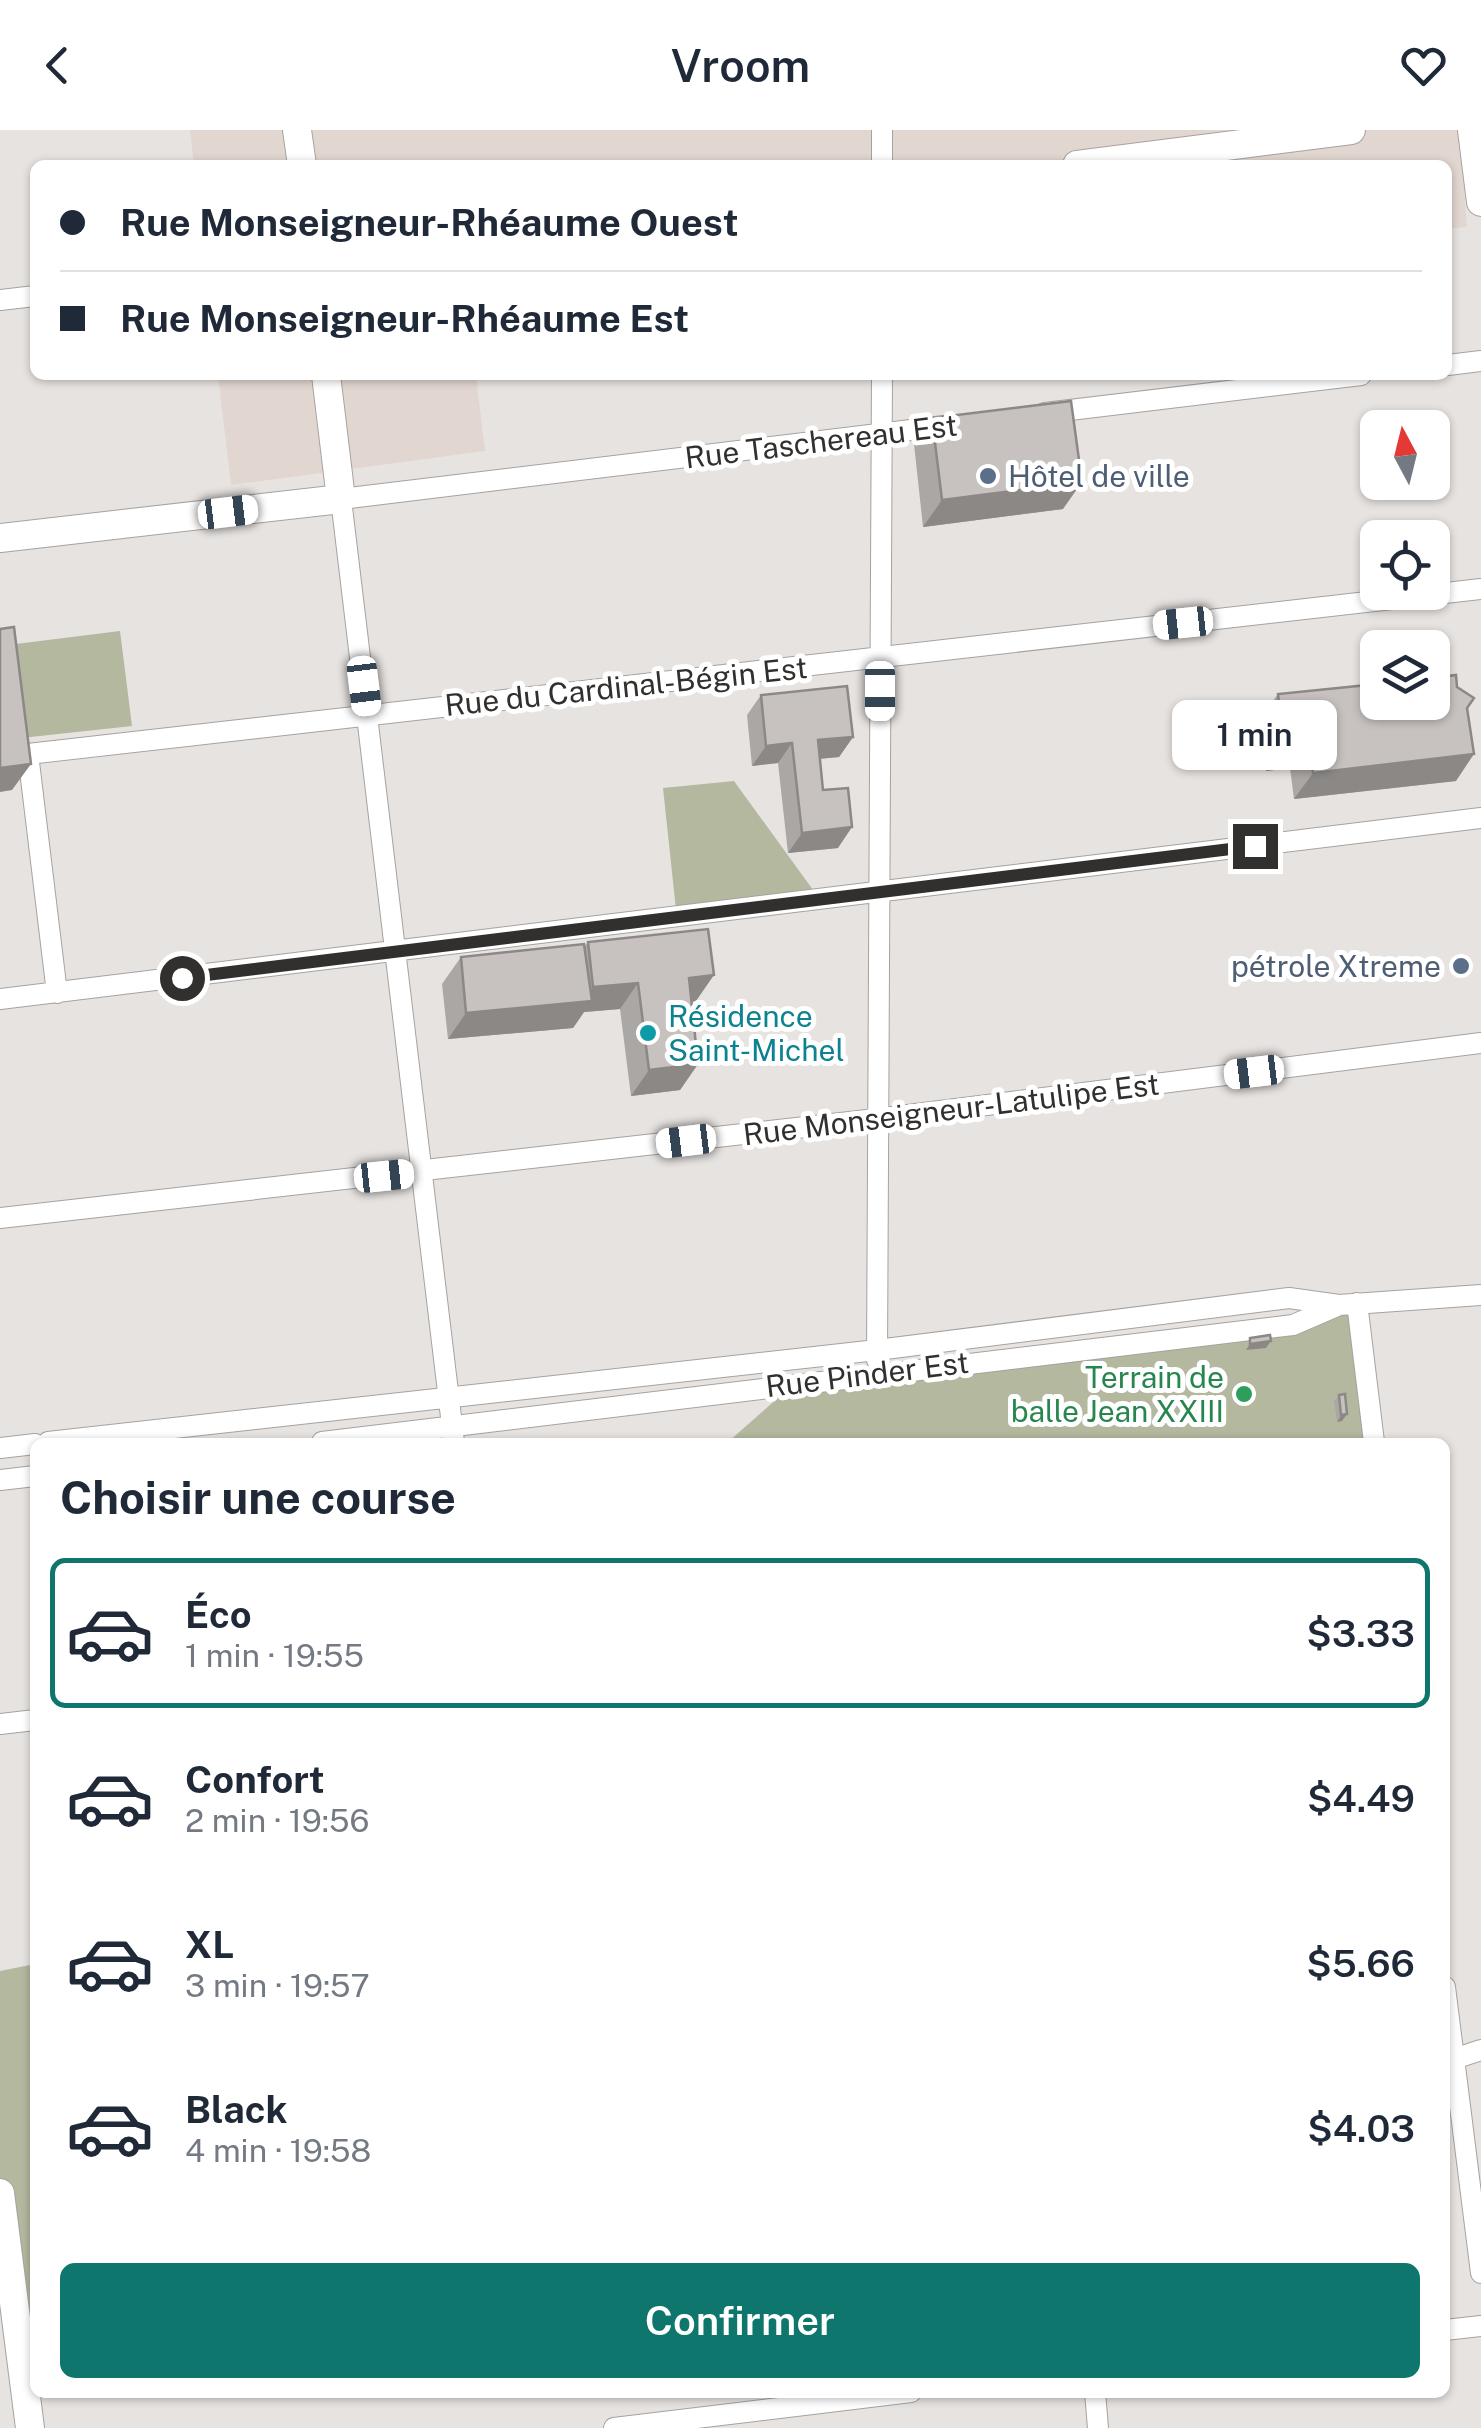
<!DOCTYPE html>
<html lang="fr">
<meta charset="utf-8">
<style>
body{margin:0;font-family:"Public Sans",sans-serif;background:#f2f2f3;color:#1f2937;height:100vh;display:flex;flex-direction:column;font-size:38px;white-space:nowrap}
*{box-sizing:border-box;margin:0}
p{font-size:32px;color:#747a83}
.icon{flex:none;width:55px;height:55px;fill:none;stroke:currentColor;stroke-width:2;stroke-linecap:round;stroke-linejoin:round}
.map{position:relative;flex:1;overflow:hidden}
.panel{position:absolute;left:30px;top:1308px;width:1420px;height:960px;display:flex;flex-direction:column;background:#fff;border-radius:15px;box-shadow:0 2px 8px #0004}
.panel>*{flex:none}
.hud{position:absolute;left:30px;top:30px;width:1422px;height:220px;border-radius:15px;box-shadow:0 2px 8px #0004;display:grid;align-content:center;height:220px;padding:0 30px;background:#fff}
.needle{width:65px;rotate:353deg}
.fabs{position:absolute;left:1360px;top:280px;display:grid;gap:20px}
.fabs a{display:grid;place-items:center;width:90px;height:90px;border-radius:15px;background:#fff;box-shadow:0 2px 8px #0004;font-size:50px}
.end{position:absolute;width:45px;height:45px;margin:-22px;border:12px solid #31302f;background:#fff;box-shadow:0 0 0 5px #fff}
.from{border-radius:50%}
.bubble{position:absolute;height:70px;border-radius:15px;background:#fff;box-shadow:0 2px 8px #0004;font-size:32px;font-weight:600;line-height:70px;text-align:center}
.car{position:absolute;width:30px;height:60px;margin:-30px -15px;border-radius:12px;box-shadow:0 0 8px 2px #0007;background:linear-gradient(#fff 24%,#345 0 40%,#fff 0 76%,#345 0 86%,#fff 0)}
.hud b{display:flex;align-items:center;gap:35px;height:95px;font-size:38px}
.hud b+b{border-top:2px solid #e0e1e3}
.hud i{width:25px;height:25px;background:#1f2937}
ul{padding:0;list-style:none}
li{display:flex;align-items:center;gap:30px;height:150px;margin:0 20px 15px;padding:0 10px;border:5px solid transparent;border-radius:15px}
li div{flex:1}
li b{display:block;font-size:38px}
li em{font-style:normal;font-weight:600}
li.current{border-color:#0f766e}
li>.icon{width:90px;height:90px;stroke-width:1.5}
h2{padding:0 30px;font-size:45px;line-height:120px}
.cta{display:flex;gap:20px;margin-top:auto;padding:20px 30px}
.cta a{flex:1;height:115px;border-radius:15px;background:#0f766e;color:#fff;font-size:40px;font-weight:600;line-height:115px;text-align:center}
header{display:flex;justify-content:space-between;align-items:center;height:130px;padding:0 30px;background:#fff;font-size:45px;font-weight:600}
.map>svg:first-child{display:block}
</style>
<header><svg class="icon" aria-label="back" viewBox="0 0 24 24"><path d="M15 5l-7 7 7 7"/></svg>Vroom<svg class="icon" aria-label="heart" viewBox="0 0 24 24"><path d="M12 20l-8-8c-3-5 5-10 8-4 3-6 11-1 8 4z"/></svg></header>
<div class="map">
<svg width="1481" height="2298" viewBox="0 0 1481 2298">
<rect width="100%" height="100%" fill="#e7e3e0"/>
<path fill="#e2d7d0" d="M190 0H1460L1467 97 1448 99V35H194Z
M218 245H476L485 321 231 355Z"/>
<path fill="#b3b89e" d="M120 501 132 596 12 609 0 516Z
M734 651 821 771 677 789 663 658Z
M1357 1173 1374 1312H728L797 1251 1293 1195Z
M35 1834V2248L0 2062V1841Z"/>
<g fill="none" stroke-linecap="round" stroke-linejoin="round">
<g stroke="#a6a29f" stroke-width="22">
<path id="street" d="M882 35V0
M0 170 35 166
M1448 235 1481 231
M1045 283 1361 245
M57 863 28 624 1481 459
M0 869 1481 688
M0 1088 876 989 1481 913
M1357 1173 1374 1312
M877 1230 882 245
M48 1312 877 1220 1289 1168 1339 1175 1481 1165
M322 1312 1293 1195 1337 1176
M454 1312 341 369 952 295
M0 1318 35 1314
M0 1350 35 1346
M0 1594 35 1590
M1445 1857 1481 2143
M1445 1932 1481 1920
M1445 2200 1481 2196
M1095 2262 1098 2298
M614 2298 911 2262"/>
</g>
<g stroke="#a6a29f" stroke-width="30">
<path id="secondary" d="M297 0 302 35
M1472 0 1481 72
M1077 35 1351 0
M0 408 341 369 326 245
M0 2063 30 2298"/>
</g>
<use href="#street" stroke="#fff" stroke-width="20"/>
<use href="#secondary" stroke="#fff" stroke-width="28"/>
</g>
<path fill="#aba7a4" d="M932 288 1063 379 923 397 914 314Z
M1457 557 1467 578 1456 651 1294 669 1290 638 1266 641 1259 591 1278 564Z
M761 565 853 607 839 627 820 629 823 660 838 718 788 723 778 633 752 636 747 585Z
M588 812 696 871 691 872 698 934 680 960 631 966 620 879 584 882 573 898 448 909 442 854 461 827 584 817Z
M1339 1265 1347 1284 1342 1291 1337 1292 1334 1271Z"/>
<path fill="#8b8886" d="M1082 352 1063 379 923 397 942 370Z
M853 607 839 627 804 630 818 610Z
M1309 611 1290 638 1266 641 1284 615Z
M792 613 778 633 752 636 766 616Z
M1474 624 1456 651 1294 669 1313 643Z
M31 634 12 660 0 662V638Z
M852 697 838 718 788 723 802 703Z
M714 845 696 871 670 874 689 848Z
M638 853 620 879 584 882 573 898 448 909 466 883 582 872 593 857Z
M698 934 680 960 631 966 649 940Z
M1271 1211 1266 1218 1246 1220 1250 1214Z
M1347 1284 1342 1291 1337 1292 1341 1285Z"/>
<path fill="#c7c2bf" stroke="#8b8886" stroke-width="2.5" d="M1071 271 1082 352 942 370 932 288Z
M14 497 31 634 0 638V499Z
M1456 545 1457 557 1474 568 1467 578 1474 624 1313 643 1309 611 1284 615 1278 564 1378 554V572H1432V548Z
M847 556 853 607 818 610 823 660 848 658 852 697 802 703 792 613 766 616 761 565Z
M708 799 714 845 689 848 698 934 649 940 638 853 593 857 588 812Z
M584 814 592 871 466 883 461 827Z
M1270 1205 1271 1211 1250 1214V1208Z
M1345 1264 1347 1284 1341 1285 1339 1265Z"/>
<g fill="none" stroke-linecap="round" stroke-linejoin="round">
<path stroke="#31302f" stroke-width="12" d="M182 848 1255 716"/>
</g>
<g fill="#5c6f8a" stroke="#fff" stroke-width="4">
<circle cx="988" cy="346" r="10"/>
<circle cx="1461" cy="836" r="10"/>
</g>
<circle fill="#0f9aa8" stroke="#fff" stroke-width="4" cx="648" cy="903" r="10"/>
<circle fill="#2e9e5b" stroke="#fff" stroke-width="4" cx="1244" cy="1264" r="10"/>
<g text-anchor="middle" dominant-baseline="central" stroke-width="10" stroke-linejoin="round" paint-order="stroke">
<g font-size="30" fill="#31302f" stroke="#fff">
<text transform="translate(821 311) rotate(-7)">Rue Taschereau Est</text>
<text transform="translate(626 556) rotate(-6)">Rue du Cardinal-Bégin Est</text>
<text transform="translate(951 979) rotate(-7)">Rue Monseigneur-Latulipe Est</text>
<text transform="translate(867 1244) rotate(-7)">Rue Pinder Est</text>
</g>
<g font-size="30" fill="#4e5e75" stroke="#fff" text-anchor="start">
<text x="1008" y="346">Hôtel de ville</text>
<text x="1441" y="836" text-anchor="end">pétrole Xtreme</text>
</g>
<g font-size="30" fill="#0d838f" stroke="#fff" text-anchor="start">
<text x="668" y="886">Résidence<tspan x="668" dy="34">Saint-Michel</tspan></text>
</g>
<g font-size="30" fill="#27864d" stroke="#fff" text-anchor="end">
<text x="1224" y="1247">Terrain de<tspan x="1224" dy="34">balle Jean XXIII</tspan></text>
</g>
</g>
</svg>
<div class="fabs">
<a><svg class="needle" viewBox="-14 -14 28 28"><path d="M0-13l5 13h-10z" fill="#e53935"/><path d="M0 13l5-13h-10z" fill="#747a83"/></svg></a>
<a><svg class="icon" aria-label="locate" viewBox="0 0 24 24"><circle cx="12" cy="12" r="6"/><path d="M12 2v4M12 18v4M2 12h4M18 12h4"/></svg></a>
<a><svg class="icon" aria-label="layers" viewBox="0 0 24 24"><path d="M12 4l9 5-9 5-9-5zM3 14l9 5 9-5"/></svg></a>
</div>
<i class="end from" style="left:182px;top:848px"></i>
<i class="end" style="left:1255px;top:716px"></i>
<div class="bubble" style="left:1172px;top:570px;width:165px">1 min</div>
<i class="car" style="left:228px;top:382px;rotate:83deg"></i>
<i class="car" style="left:1183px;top:493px;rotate:264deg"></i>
<i class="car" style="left:364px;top:556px;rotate:173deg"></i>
<i class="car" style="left:880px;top:561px;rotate:180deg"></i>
<i class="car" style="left:1254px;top:942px;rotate:263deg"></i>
<i class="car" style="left:686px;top:1011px;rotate:263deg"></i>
<i class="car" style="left:384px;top:1046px;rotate:84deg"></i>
<div class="hud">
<b><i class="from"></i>Rue Monseigneur-Rhéaume Ouest</b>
<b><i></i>Rue Monseigneur-Rhéaume Est</b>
</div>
<section class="panel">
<h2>Choisir une course</h2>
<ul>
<li class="current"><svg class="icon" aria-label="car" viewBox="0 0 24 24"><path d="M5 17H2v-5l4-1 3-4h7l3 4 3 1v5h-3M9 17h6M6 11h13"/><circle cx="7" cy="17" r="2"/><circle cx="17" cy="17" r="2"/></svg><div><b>Éco</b><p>1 min · 19:55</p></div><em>$3.33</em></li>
<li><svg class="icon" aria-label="car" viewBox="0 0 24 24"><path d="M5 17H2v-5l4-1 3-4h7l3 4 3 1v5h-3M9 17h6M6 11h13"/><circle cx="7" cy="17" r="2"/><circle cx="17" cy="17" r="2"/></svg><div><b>Confort</b><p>2 min · 19:56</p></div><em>$4.49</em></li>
<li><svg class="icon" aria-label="car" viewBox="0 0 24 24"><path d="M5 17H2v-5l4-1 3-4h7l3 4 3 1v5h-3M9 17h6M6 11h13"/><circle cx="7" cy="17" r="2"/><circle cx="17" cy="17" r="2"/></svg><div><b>XL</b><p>3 min · 19:57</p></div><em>$5.66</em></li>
<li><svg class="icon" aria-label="car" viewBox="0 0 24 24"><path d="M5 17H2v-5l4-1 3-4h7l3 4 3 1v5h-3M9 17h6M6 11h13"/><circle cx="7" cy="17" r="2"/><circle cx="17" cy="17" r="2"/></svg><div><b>Black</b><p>4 min · 19:58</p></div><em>$4.03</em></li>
</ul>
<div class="cta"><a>Confirmer</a></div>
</section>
</div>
